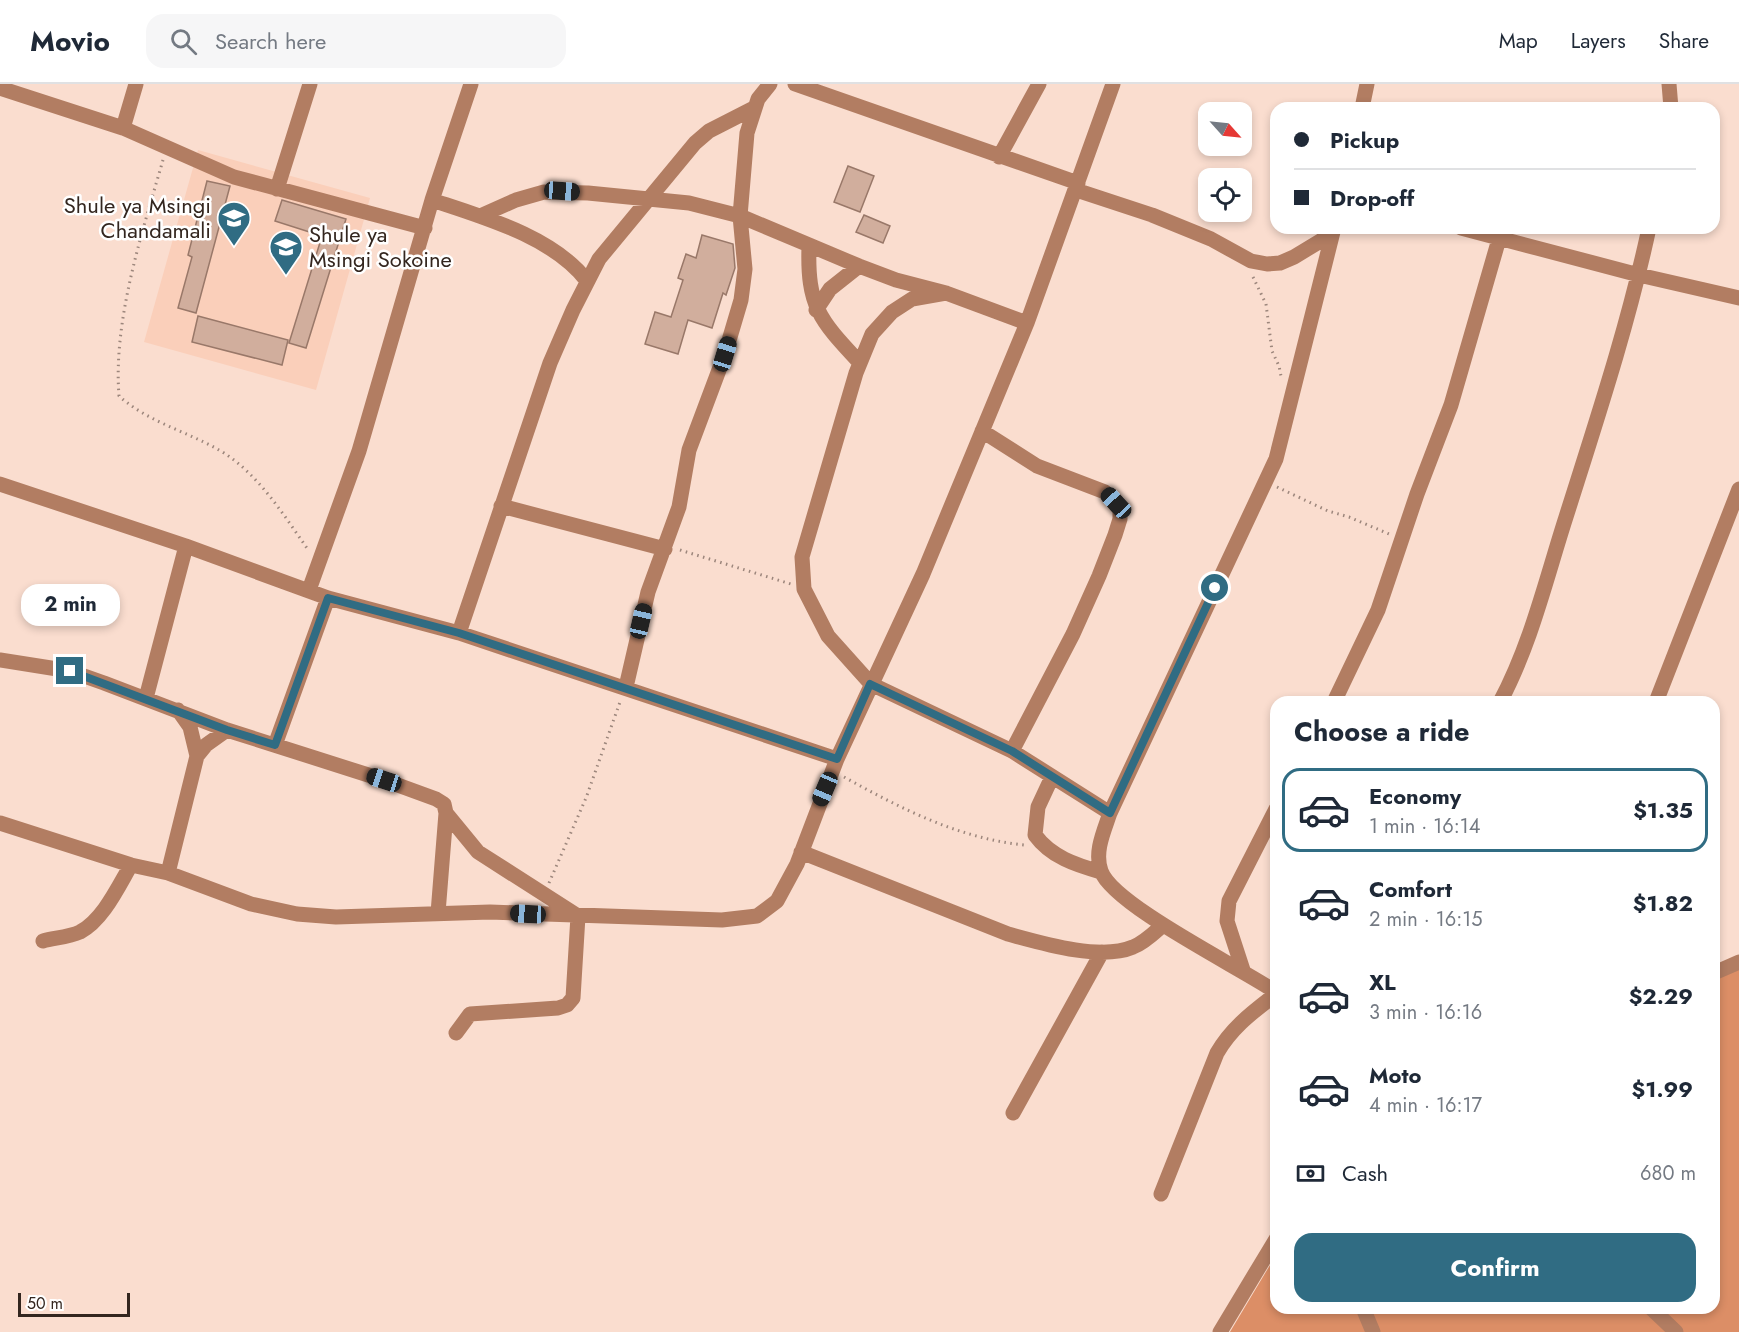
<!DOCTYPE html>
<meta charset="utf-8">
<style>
body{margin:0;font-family:Jost,sans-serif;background:#f6f6f7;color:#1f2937;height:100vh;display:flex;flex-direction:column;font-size:22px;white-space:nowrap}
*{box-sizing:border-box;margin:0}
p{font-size:20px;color:#747a83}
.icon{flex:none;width:33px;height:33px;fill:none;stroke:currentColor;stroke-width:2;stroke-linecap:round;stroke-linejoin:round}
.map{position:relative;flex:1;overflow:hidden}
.drawer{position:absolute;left:1270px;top:612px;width:450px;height:618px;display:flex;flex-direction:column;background:#fff;border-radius:18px;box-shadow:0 3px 9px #0003}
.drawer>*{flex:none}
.top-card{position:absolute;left:1270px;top:18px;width:450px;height:132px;border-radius:18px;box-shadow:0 3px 9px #0003;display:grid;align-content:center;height:132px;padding:0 24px;background:#fff}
.needle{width:39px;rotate:117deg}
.tools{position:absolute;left:1198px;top:18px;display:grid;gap:12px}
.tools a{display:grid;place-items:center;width:54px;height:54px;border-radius:12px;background:#fff;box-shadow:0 3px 9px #0003;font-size:30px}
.scale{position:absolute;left:18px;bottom:15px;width:112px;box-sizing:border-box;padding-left:6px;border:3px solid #33261f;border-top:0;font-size:16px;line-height:21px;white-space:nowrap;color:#33261f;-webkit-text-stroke:4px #fff;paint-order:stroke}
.end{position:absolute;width:27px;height:27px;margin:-14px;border:8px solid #306c83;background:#fff;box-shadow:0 0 0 3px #fff}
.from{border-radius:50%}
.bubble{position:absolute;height:42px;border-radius:18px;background:#fff;box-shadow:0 3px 9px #0003;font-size:20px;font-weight:700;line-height:42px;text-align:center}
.car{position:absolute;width:18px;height:36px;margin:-18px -9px;border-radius:8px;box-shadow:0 0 4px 2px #0007;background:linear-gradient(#222 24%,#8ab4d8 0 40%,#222 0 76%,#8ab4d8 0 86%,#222 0)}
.top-card b{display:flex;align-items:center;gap:21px;height:57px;font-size:22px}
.top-card b+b{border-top:2px solid #e0e1e3}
.top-card i{width:15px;height:15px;background:#1f2937}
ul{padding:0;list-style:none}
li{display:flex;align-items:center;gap:18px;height:84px;margin:0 12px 9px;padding:0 12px;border:3px solid transparent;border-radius:18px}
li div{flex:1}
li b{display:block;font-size:22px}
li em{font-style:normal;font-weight:700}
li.on{border-color:#306c83}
li>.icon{width:54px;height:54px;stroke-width:1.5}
h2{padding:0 24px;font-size:27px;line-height:72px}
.pay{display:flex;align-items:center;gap:15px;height:66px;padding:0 24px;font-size:22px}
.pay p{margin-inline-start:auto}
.primary-button{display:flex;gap:12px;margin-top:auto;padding:12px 24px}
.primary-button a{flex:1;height:69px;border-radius:18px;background:#306c83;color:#fff;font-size:24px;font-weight:700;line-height:69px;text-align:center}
header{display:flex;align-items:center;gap:36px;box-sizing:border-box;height:84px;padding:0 30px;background:#fff;border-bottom:2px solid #e0e1e3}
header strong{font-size:28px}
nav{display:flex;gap:33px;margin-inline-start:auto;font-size:21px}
.search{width:420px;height:54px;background:#f6f6f7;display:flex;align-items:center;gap:15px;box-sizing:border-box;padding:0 21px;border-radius:18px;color:#747a83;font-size:22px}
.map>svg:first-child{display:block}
</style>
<header>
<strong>Movio</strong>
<div class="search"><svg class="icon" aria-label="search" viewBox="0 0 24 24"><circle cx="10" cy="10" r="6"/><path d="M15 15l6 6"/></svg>Search here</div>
<nav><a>Map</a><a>Layers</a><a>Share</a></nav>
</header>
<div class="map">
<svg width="1739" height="1248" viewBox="0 0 1739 1248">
<rect width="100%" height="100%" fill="#faddcf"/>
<path fill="#facfba" d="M198 66 370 114 316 306 144 258Z"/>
<path fill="#dc8e66" d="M1739 875V1248H1230L1276 1171V1224H1714L1715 889Z"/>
<path fill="#d1ae9d" stroke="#997869" stroke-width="1.5" d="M848 82 874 92 860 128 834 118Z
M207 97 230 102 196 229 178 224 192 173 188 171Z
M282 116 346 135 306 264 289 259 322 152 275 137Z
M864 131 890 142 883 159 856 148Z
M702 151 733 160 735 184 726 211 723 209 712 244 688 236 678 270 645 260 655 228 671 233 683 196 678 194 686 170 696 174Z
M198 232 288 256 282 281 192 258Z"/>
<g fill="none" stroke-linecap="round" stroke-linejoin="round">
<path stroke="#9c867c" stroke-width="3" stroke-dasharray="1.5 4.5" stroke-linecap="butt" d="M163 76C142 149 113 236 119 312 149 339 190 348 224 369 260 392 285 433 309 467
M1253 193 1266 220 1272 267 1279 282 1281 292
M1277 403 1328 427 1349 433 1389 450
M680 466 791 500
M844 693C902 725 958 754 1024 761
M549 799 586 714 620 618"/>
<path stroke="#b27d62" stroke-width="15" d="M795 0 1078 99
M1669 0 1671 24
M0 4 123 44 234 93 425 144
M1362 24 1367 0
M123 44 136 0
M999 73 1039 0
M277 105 310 0
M1076 106 1152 131 1211 155 1251 177 1267 180 1280 179 1294 173 1332 150
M432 116C483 133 554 153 587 197
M480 132 516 116 544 108 588 109 689 119 740 132 859 182 896 196 946 209 1027 239
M1461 144 1639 191 1739 214
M809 162C807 223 820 236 860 279
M946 209 912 215 892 228 872 250 856 289 802 473 804 505 828 552 871 600 1012 667 1110 729
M816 226 830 205 859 182
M982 347 1037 382 1105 408 1120 426V435L1115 451 1099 492 1073 550 1012 667
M0 400 186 462 328 514 459 549 837 675
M501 422 665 465
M309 506 359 367 432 116 471 0
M459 549 550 279 573 226 599 175 695 59 709 47 754 24
M0 576 70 587 104 599 227 646 384 696 436 715 444 720 446 729 438 829
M626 603 648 508 679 423 689 366 725 270 741 216 745 185 740 132 747 49 758 15 770 0
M146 614 186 462
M1334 618 1378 526 1417 410 1451 321 1499 155
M1500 618C1531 560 1546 495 1566 433 1596 338 1628 242 1649 144
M1656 618 1739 405
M178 626 190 643 197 672
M275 661 328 514
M1052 693 1038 723 1035 751C1051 773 1076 781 1101 788
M446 729 478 768 578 832 573 914 567 921 558 924 470 930 456 949
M0 739 131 781 168 789 251 820 297 830 336 833 490 828 722 836 757 832 777 817 797 780 837 675 923 490 1027 239 1113 0
M801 768 1008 850C1041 859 1100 877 1133 863 1144 859 1154 849 1163 841
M168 789 197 672 206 661 227 646
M43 857C54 854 69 853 80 848 103 836 118 803 131 781
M1243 886 1227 837 1229 817 1276 725
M1714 889 1739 878
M1276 908C1241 884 1113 821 1101 787 1094 768 1104 747 1110 729L1276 375 1334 144
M1013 1029 1102 868
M1161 1110 1217 969C1232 943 1253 928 1276 910
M1363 1224 1373 1248
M1651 1224 1676 1248
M1220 1248 1276 1155"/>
</g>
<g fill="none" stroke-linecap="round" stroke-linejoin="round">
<path stroke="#306c83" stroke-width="8" d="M70 587 227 646 275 661 328 514 459 549 837 675 870 600 1012 667 1110 729 1215 504"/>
</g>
<defs>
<g id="school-pin" transform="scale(1.725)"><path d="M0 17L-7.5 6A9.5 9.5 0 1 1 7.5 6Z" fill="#306c83" stroke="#fff"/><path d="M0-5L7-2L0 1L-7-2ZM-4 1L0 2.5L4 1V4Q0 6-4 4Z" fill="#fff"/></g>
</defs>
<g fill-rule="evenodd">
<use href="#school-pin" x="234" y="134"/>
<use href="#school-pin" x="286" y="163"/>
</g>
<g text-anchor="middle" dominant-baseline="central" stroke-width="5" stroke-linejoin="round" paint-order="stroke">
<g font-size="22" fill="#33261f" stroke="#fff" text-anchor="end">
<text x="211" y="121">Shule ya Msingi<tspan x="211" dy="25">Chandamali</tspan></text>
<text x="309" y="150" text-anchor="start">Shule ya<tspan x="309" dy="25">Msingi Sokoine</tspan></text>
</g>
</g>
</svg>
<div class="tools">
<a><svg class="needle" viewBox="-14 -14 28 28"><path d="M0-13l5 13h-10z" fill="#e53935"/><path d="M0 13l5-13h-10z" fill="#747a83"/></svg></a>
<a><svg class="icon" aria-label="locate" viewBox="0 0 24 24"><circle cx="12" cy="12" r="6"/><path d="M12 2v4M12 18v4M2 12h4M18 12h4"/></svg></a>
</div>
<div class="scale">50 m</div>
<i class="end from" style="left:1215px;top:504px"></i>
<i class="end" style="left:70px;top:587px"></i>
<div class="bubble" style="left:21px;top:500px;width:99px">2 min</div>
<i class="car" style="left:562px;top:107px;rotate:94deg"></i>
<i class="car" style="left:725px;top:270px;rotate:17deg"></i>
<i class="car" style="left:1116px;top:419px;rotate:317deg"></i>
<i class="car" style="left:641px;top:537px;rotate:13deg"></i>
<i class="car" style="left:384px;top:696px;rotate:288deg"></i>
<i class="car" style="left:825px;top:705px;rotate:203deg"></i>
<i class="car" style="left:528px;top:830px;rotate:273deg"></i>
<div class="top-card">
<b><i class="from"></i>Pickup</b>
<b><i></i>Drop-off</b>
</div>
<section class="drawer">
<h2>Choose a ride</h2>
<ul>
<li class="on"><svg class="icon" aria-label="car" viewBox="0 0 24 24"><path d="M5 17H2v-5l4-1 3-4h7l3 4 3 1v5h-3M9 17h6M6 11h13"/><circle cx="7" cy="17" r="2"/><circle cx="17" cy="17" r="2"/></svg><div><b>Economy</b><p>1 min · 16:14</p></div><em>$1.35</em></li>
<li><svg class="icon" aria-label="car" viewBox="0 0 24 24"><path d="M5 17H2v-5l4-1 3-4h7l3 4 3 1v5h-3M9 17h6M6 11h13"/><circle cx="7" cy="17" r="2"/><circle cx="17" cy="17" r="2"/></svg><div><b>Comfort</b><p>2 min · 16:15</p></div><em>$1.82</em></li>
<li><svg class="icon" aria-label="car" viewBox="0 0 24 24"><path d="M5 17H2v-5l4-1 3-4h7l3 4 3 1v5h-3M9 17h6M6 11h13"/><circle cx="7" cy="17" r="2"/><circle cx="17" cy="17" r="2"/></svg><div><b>XL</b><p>3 min · 16:16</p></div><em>$2.29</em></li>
<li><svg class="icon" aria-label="car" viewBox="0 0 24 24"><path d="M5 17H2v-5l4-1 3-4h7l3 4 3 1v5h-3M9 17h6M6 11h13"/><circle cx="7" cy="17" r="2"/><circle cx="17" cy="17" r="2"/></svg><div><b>Moto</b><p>4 min · 16:17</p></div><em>$1.99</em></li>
</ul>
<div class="pay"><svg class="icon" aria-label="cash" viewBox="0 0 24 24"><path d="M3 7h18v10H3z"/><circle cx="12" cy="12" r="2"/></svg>Cash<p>680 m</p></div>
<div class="primary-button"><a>Confirm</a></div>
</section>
</div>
